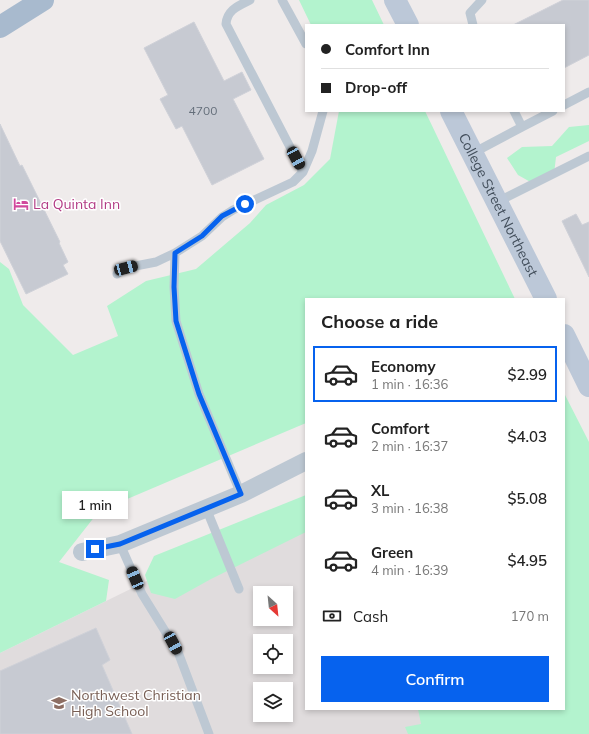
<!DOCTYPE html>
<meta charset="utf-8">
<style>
body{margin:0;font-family:Mulish,sans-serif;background:#f6f6f6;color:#222;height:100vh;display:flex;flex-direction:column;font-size:15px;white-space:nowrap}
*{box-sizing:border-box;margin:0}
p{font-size:13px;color:#767676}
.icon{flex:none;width:22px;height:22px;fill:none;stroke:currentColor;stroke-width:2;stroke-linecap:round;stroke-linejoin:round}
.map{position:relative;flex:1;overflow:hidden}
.sheet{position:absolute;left:305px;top:298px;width:260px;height:412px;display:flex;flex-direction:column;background:#fff;border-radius:0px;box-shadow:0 2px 6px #0003}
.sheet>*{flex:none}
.banner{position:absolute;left:305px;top:24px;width:260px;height:88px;border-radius:0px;box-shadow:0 2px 6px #0003;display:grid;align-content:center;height:88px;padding:0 16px;background:#fff}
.needle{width:26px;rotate:153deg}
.tools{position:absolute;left:253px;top:586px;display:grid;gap:8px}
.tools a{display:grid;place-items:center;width:40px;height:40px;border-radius:0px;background:#fff;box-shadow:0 2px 6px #0003;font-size:20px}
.end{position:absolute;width:18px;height:18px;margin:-9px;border:5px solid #0662ee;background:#fff;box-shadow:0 0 0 2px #fff}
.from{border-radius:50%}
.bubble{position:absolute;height:28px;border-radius:0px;background:#fff;box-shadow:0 2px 6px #0003;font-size:13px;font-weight:600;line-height:28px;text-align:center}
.car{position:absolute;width:12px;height:24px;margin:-12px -6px;border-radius:5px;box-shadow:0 0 3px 1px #0007;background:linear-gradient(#222 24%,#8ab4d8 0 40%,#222 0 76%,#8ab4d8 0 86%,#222 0)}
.banner b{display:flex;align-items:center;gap:14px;height:38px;font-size:15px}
.banner b+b{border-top:1px solid #e0e0e0}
.banner i{width:10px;height:10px;background:#222}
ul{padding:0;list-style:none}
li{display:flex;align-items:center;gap:12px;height:56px;margin:0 8px 6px;padding:0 8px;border:2px solid transparent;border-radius:0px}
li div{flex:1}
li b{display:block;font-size:15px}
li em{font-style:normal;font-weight:600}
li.on{border-color:#0662ee}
li>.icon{width:36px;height:36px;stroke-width:1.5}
h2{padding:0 16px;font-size:18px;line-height:48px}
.pay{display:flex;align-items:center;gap:10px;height:44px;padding:0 16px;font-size:15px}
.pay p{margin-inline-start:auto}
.cta{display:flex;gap:8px;margin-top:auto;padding:8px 16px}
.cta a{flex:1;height:46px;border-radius:0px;background:#0662ee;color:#fff;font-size:16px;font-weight:600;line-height:46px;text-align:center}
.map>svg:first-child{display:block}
</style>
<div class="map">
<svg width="589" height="734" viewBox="0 0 589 734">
<rect width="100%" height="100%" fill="#efebeb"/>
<path fill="#e0dcdd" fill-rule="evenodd" d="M306 503V709H564L589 734H0V653ZM260 593H286V619H260ZM260 641H286V667H260ZM260 689H286V715H260Z"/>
<path fill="#b3f3ce" d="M299 0H372L384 25H311Z
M339 111H425L515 299H306V423L99 511 59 562 109 580 106 601 0 653V262L9 269 23 305 73 355 118 336 107 306 146 281 196 269 250 223 266 205 304 185 330 159Z
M589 125V141L556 157 554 174 534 184 518 175 507 158 522 147 552 146 569 127Z
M564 393 589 442V734H408L405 727 421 724 418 709H564Z
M306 495V532L211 579 175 599 151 593 145 575 154 556Z"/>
<path fill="#c7cad2" stroke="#cfd1d8" d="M563 0H589V55L564 68V25H513Z
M194 22 224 81 242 72 251 90 233 99 264 159 212 185 182 126 176 129 160 99 168 95 144 48Z
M0 124 20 166 22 165 60 242 59 243 68 262 63 265 68 274 26 294 0 241Z
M576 214 582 225 589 222V277L562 221Z
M96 628 110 660 102 665 132 734H0V671Z"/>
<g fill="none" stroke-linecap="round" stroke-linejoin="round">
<path stroke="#bdc8d3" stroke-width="9" d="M250 0C238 6 227 10 226 24L303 172
M282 0 306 44
M473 25 470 13 482 0
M564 105 589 92
M522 127 553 111
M473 153 522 127 514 111
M497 202 589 156
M175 253 174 287 176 321 199 394 241 494
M117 274 125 268 156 262 175 253 202 236 222 217 233 210 293 182 303 172 312 151 323 111
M206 508 239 589
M120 544 142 594 178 652 209 734"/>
<path stroke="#bdc8d3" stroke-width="18" d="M82 552 120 544 241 494 306 461"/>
<g stroke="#bcc8d8" stroke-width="22">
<path d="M395 0 408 25"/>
<path id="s1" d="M451 111 546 299"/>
<path d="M564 335 589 386"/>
</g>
<path stroke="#a8bace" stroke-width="22" d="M0 27 43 0"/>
</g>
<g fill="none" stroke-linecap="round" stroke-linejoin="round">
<path stroke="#0662ee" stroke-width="5" d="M95 549 120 544 241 494 199 394 176 321 174 287 175 253 202 236 222 216 245 204"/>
</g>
<defs>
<g id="hotel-bare" transform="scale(1.2)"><path d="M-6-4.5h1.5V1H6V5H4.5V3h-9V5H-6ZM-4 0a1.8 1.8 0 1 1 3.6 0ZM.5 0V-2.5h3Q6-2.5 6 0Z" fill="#d1479c" stroke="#fff" stroke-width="2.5" paint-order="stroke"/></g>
<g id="school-bare" transform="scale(1.2)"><path d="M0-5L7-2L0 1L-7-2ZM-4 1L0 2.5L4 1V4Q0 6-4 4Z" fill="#8d6e63" stroke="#fff" stroke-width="2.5" paint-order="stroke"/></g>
</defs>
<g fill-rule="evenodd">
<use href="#hotel-bare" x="21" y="204"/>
<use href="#school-bare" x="59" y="703"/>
</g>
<g text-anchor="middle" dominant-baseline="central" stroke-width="3" stroke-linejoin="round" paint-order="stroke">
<g font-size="12" fill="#636d79">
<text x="203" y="110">4700</text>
</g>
<g font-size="14" fill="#b23c85" stroke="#fff" text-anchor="start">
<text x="33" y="204">La Quinta Inn</text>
</g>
<g font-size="14" fill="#424e5b" stroke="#fff">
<text stroke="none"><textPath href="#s1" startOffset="105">College Street Northeast</textPath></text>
</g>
<g font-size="14" fill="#785e54" stroke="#fff" text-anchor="start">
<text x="71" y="695">Northwest Christian<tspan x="71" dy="16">High School</tspan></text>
</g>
</g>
</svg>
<div class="tools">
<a><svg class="needle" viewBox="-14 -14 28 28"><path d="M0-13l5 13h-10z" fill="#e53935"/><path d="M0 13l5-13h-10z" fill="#767676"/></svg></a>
<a><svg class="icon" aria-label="locate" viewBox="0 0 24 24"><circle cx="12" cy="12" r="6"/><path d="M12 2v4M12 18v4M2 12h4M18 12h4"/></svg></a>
<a><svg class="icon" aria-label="layers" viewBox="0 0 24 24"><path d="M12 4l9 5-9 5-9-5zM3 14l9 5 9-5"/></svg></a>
</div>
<i class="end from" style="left:245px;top:204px"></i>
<i class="end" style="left:95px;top:549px"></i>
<div class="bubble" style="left:62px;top:491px;width:66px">1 min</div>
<i class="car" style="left:296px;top:158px;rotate:152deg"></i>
<i class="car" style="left:126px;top:268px;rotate:75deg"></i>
<i class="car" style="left:135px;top:578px;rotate:337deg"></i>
<i class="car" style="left:173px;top:643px;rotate:152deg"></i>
<div class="banner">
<b><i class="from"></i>Comfort Inn</b>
<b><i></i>Drop-off</b>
</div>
<section class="sheet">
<h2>Choose a ride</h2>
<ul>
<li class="on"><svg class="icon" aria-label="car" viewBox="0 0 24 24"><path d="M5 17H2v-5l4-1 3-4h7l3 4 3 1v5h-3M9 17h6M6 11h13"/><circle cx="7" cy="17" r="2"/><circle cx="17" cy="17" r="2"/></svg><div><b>Economy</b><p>1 min · 16:36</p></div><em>$2.99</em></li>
<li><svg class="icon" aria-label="car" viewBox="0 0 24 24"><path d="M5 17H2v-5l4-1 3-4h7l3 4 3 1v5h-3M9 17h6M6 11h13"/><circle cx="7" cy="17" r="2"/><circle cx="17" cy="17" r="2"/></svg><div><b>Comfort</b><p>2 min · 16:37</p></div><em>$4.03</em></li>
<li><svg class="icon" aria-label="car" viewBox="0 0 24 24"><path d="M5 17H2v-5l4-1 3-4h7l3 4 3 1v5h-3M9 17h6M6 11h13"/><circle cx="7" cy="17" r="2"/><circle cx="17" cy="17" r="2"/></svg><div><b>XL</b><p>3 min · 16:38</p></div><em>$5.08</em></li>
<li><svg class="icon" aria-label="car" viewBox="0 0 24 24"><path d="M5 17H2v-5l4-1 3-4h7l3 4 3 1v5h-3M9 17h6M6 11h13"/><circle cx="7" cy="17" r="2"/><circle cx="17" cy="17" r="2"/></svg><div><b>Green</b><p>4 min · 16:39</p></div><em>$4.95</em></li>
</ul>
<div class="pay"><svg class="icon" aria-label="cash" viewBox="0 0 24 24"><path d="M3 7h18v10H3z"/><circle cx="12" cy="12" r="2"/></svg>Cash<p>170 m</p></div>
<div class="cta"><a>Confirm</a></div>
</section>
</div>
